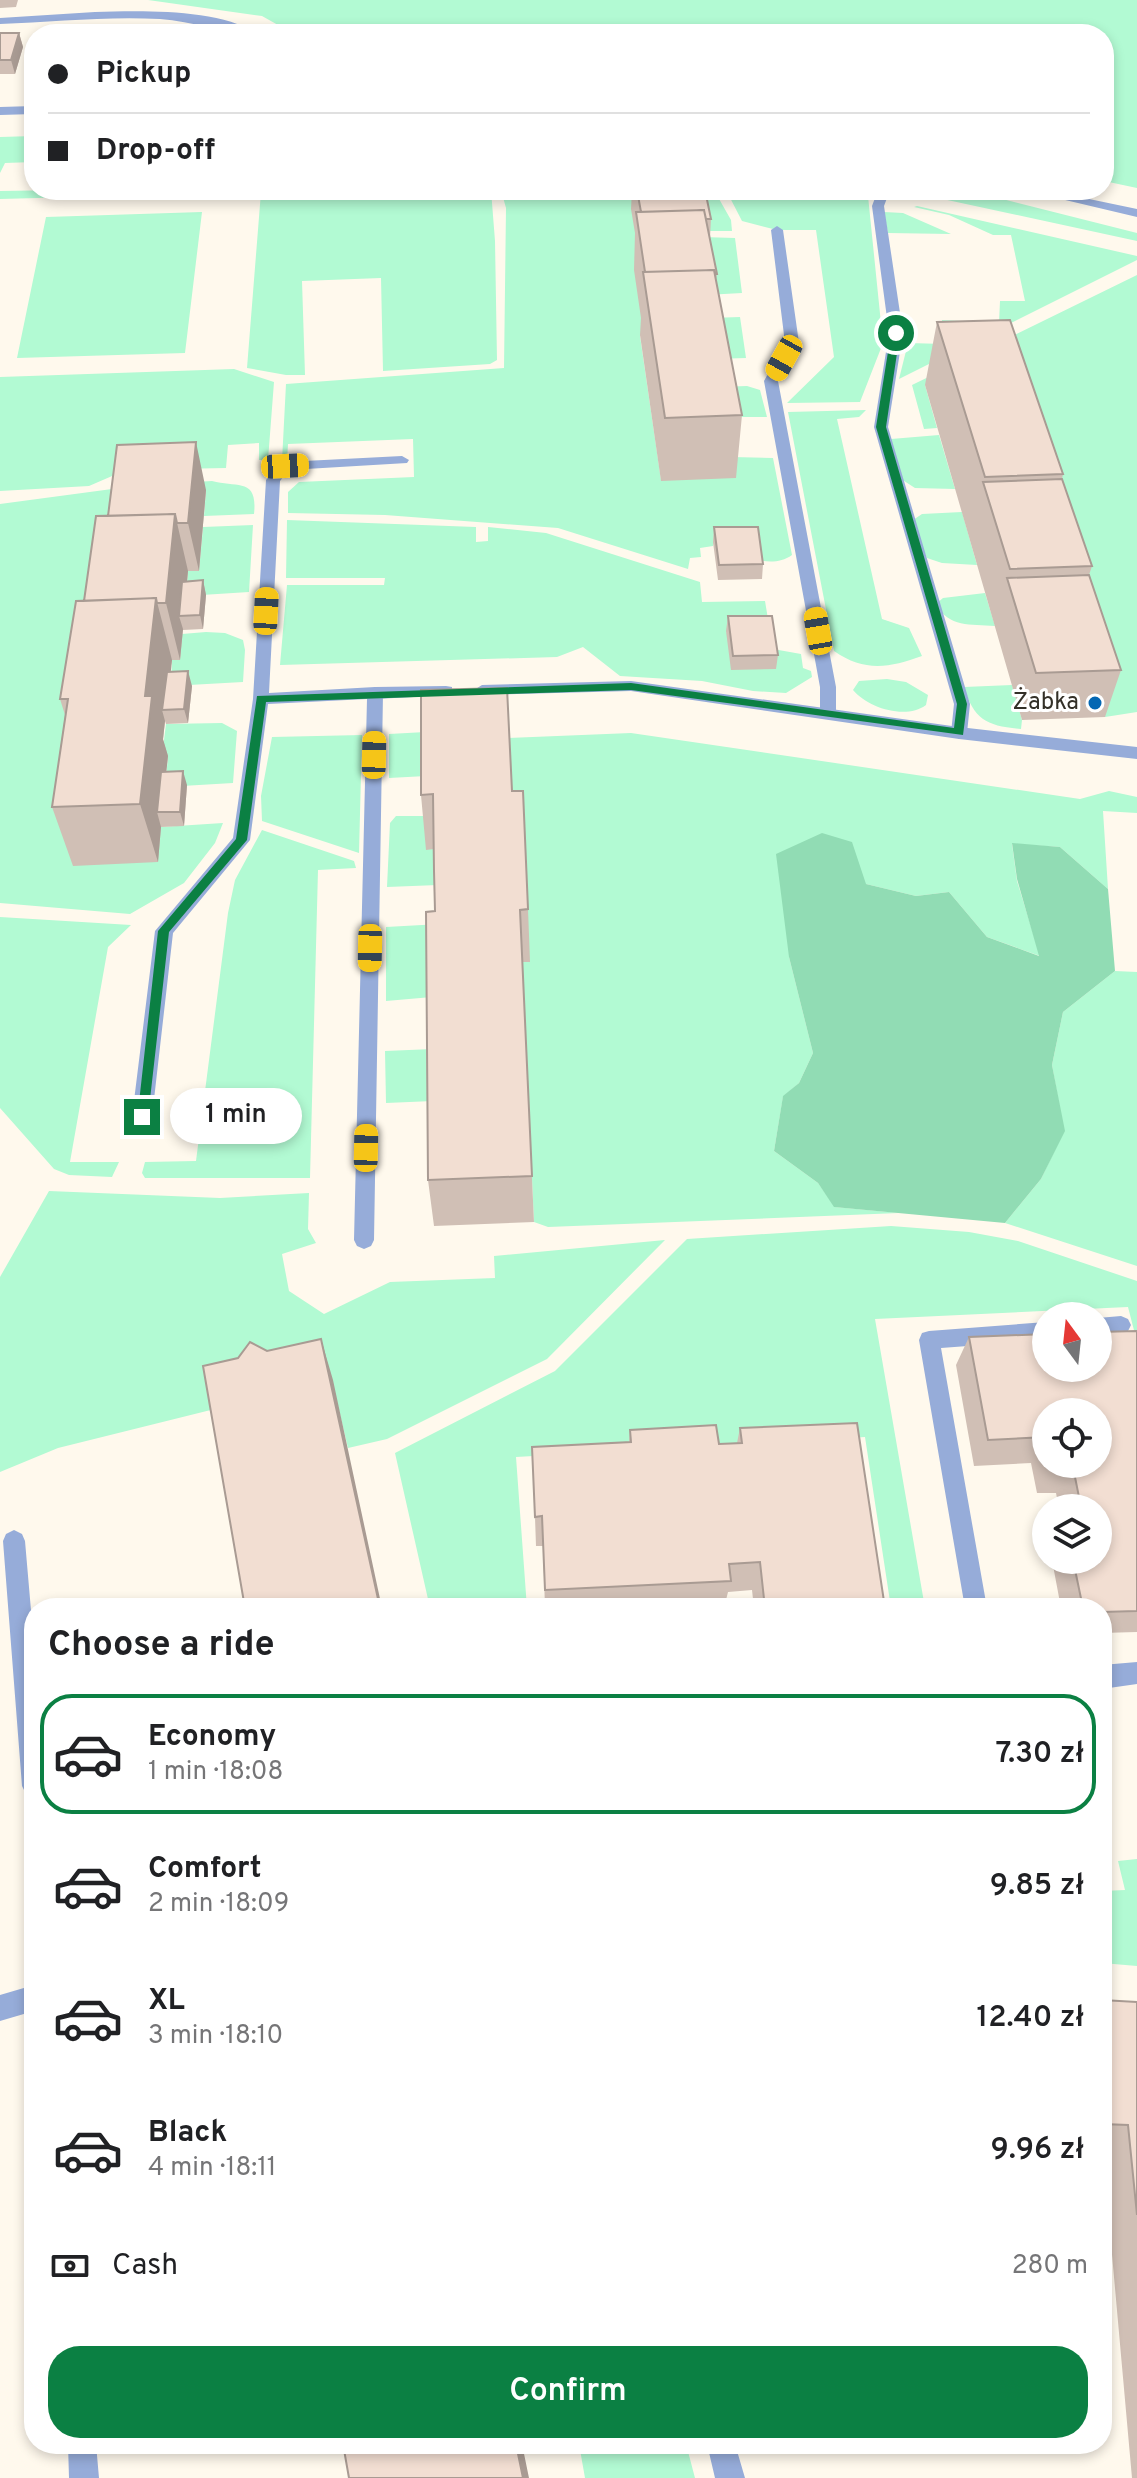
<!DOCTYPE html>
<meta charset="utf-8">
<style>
body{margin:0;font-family:Overpass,sans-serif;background:#f6f6f6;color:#202124;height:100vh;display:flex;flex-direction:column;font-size:30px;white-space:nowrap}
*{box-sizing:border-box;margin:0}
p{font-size:26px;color:#757577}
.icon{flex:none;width:44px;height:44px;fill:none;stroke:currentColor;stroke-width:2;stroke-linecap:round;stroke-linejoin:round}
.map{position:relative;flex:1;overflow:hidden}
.panel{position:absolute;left:24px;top:1598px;width:1088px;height:856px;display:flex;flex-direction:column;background:#fff;border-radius:32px;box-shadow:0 4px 12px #0003}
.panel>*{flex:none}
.top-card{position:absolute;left:24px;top:24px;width:1090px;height:176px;border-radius:32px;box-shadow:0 4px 12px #0003;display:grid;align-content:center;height:176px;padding:0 24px;background:#fff}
.needle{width:52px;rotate:345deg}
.fabs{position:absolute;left:1032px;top:1302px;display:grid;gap:16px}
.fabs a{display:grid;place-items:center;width:80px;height:80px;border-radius:50%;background:#fff;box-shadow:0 4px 12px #0003;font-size:40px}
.end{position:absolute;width:36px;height:36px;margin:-18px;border:10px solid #0b8043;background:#fff;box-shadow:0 0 0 4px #fff}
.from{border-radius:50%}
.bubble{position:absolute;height:56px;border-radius:28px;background:#fff;box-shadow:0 4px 12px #0003;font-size:26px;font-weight:600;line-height:56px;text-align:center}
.car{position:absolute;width:24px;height:48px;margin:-24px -12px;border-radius:10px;box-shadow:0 0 6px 2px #0007;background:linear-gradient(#f5c518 24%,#345 0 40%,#f5c518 0 76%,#345 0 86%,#f5c518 0)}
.top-card b{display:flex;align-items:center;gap:28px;height:76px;font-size:30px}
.top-card b+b{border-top:2px solid #e0e0e0}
.top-card i{width:20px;height:20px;background:#202124}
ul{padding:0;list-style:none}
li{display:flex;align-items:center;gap:24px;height:120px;margin:0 16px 12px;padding:0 8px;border:4px solid transparent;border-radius:32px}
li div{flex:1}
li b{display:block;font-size:30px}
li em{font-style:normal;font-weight:600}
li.active{border-color:#0b8043}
li>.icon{width:72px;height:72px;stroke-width:1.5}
h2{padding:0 24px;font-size:36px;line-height:96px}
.pay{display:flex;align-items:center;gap:20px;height:88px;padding:0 24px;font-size:30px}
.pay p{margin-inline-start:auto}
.button{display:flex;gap:16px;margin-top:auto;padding:16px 24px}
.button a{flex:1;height:92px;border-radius:32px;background:#0b8043;color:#fff;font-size:32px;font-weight:600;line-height:92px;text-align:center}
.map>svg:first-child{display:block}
</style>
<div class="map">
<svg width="1137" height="2478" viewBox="0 0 1137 2478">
<rect width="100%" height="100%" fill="#fff9ed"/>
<path fill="#b2fad3" d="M148 0H1137V188L1104 181V34H294L262 16Z
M34 136V162L5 163 0 173V137Z
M65 190H491L495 241 497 360 490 364 383 371 381 278 302 281 305 375H286L247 368 261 192 0 199V191Z
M501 190H714L731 220 732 231H701L641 270 643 335 640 336 661 480 732 457 773 458 792 555C768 572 737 552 714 542L713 546 700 548 701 557 690 558 688 569 558 528 385 515 288 513V492L299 482 414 477 413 439 288 444 287 462 282 461 286 384 504 368 506 208Z
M726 190H835L868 196 883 343 860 402 787 403 834 357 816 230H777L742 221Z
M901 190H967L1137 233V241Z
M917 206 1137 256V260L899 379 908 343 944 344 942 320 999 323 1000 301H1025L1011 235H993L949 215 914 207Z
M202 212 185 353 17 358 46 217Z
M884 212 903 213 951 234 888 233Z
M702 237 735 238 742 293 706 295Z
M1137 275V712L1105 717 996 383 925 385 937 428 924 429 912 385Z
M740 317 746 358 714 359 710 318Z
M234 369 274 382 268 460H259V443L228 445 226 468 126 470 89 486 0 491V377Z
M747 386 760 390 767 417H725L719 387Z
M866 410 859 417 837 419 882 619 909 628 922 656C889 668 864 672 834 651L788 412Z
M939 435 955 489 915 488 901 479 891 439Z
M212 481C237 488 258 477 254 514L204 516 206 490 129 493 161 827 223 823 215 843 184 883 130 914 0 903V504L142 485Z
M962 512 977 565 942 563 927 558 913 525V520L922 514Z
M287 520 476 527V542L488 541V527L546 533 700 582 702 602 765 601 770 631 726 632 776 669 773 649 801 654 803 668 811 671 812 677 786 693 753 691 702 681 620 676 583 647 557 657 280 665 287 585H384L385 578H286Z
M253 525 249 592 186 596 188 571 199 570 203 527Z
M985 593 995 626C970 624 949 628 936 604L943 598Z
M206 632 225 633 243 640 245 650 243 682 171 686 172 660 180 659 182 634Z
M887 679 906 682 928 695 926 705C906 720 868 708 853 690L859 681Z
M1012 685 1022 720 1021 729C987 726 974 720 964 687Z
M222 723 237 731 233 783 165 787 168 757 162 756 166 724Z
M462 730 485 739 631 733 1080 799 1109 791 1137 797V813L1103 811 1108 889 1060 847 1012 844 1017 881 1040 956 987 937 949 892 916 896 866 884 789 957 813 1053 799 1083 783 1097 774 1151 818 1183 835 1207 899 1213 548 1227 534 1222 522 962 529 961 426 776 389 778V734Z
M362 735 359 853 262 821 261 796 272 737Z
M396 816H426V849H438V885L387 887 390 823Z
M262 830 354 861 356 868 318 870 310 1178H145L142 1173 145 1162 196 1161 228 913 235 880Z
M0 917 131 925 108 947 70 1162H119L112 1177 69 1175 54 1169 0 1108Z
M440 924 432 997 386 1001V927Z
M1115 971 1137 972V1266L1005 1223 1041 1179 1064 1131 1052 1065 1063 1012Z
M433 1049V1101L386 1103 385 1051Z
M49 1191 220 1198 309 1193 308 1229 316 1243 282 1254 289 1291 324 1314 390 1282 495 1278 494 1256 665 1240 547 1359 387 1439 348 1448 332 1380 58 1448 0 1472V1277Z
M891 1226 969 1232 1018 1241 1137 1281V1342L1128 1307 875 1319 925 1608H891L865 1437 516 1457 527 1608H430L395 1453 555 1371 687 1239Z
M1137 1859V1966L1102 1963V1891L1125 1890 1118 1861Z
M579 2444H686L695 2478H585Z"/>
<path fill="#91dcb4" d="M822 833 852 842 866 884 916 896 949 892 987 937 1039 956 1017 879 1012 843 1060 847 1108 889 1115 971 1063 1012 1052 1065 1065 1131 1041 1179 1005 1223 834 1207 818 1183 774 1151 783 1096 799 1083 813 1053 789 957 776 854Z"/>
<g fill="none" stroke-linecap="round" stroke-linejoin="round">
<path fill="#96acd9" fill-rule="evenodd" d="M95 12C140 11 219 8 257 34 224 34 193 21 160 19 107 16 53 22 0 24V18Z
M878 190H890L884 206 903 333 888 427 970 704 967 733 959 739 951 733 954 704 874 427 889 333 872 206Z
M777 226 783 230 799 343 778 381 836 687V713L828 719 820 713V687L764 381 785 343 771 230Z
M402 456 409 460 407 463 289 470 280 481 269 693 375 687 383 693 374 1240 371 1246 364 1249 357 1246 354 1240 367 699 268 704 250 840 173 933 152 1117 149 1123H135L132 1117 155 931 233 838 253 699 266 480 280 463 285 462Z
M1121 1316 1128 1319 1131 1325 1128 1331 1098 1336V1318Z
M1046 1322V1340L941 1348 987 1608H965L919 1340 922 1333 929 1331Z
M1137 1662V1684L1102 1689V1665Z
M34 1985V2011L0 2021V1995Z
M707 2444H735L745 2478H715Z"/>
<path fill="#96acd9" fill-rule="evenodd" d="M34 106V114L0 115V107Z
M1023 190H1046L1137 209V217Z
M631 681 959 727 1137 747V759L959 739 631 691 482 695 474 690 482 685Z
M446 686 452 687V695L375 699 367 693 375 687Z
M14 1530 22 1534 25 1541 34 1645V1798L26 1794 22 1786 3 1541 6 1534Z
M68 2444H96L99 2478H69Z"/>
</g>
<path fill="#d0bfb5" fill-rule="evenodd" d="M0 0H18L16 7 0 8Z
M0 33H19L23 47 15 74H0Z
M632 190H705L711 219 710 238 717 274 716 280 742 415 736 478 661 481 640 335 641 318 634 270 635 233 631 209Z
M937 322 1063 474 1062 479 1092 566 1089 575 1121 670 1105 717 1022 720 925 385Z
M206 490 199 571H188L187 581 203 580 206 595 203 629 183 630V629L180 660H172L170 671 192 686 188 723 166 724 165 721 163 740 168 756 166 772 187 785 184 826 161 827 158 862 73 866 52 807 65 715 60 699 84 601 108 516Z
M714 527 763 564 762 579 718 580 713 542Z
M728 616 778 655 776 669 731 670 726 631Z
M512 791 528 909 530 962H522L534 1222 434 1226 428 1180 435 911 434 849 426 850 421 795Z
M1137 1331V1632L1102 1633V1608H1061L1052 1560H1098V1508H1059L1056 1493H1037L1031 1463 974 1466 956 1365 969 1337ZM1046 1412 1098 1464H1046Z
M740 1428 885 1608H754L752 1590 728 1592 724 1608H545L543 1546H536L535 1517 629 1442 630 1430 719 1444 737 1443Z
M1102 2000 1137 2002V2478H1132L1102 2143Z"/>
<path fill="#a99b93" d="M19 33 23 47 15 74 11 60Z
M196 442 206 490 199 571 188 523Z
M175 514 188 571 184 615 179 616 183 629 180 660 166 603Z
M203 580 206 595 203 629 200 615Z
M156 598 172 660 167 709 162 710 165 721 163 739 168 756 162 812H157L161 827 158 862 140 804 145 696Z
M188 671 192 686 188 723 184 709Z
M183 771 187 785 184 826 180 812Z
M321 1339 333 1380 382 1608H380Z
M516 2444H522L529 2478H523Z"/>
<path fill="#f2ded2" stroke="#a99b93" stroke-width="2" d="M200 28 199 34H166L167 29Z
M126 29 125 34H64L65 30Z
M1043 30 1047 34H1029L1027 32Z
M0 33H19L11 60H0Z
M637 190H705L711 219H706L704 210 641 212Z
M704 210 717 274H715L714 270 645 272 636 212Z
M714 270 742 415 665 418 643 272Z
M1010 320 1063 474 985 477 937 322Z
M196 442 188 523H177L175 514 108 516 117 445Z
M1062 479 1092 566 1010 569 983 482Z
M175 514 166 603H157L156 598 84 601 96 516Z
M714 527H758L763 564 719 565Z
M1089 575 1121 670 1036 673 1007 578Z
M203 580 200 615 179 616 182 582Z
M156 598 145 696H152L140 804 52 807 68 699H60L76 601Z
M728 616H772L778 655 733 656Z
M188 671 184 709 162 710 167 672Z
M507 688 512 791H523L528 909 520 910 532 1176 428 1180 426 912 435 911 434 871 433 794 421 795V690Z
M183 771 180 812H157L161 772Z
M1137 1331V1611L1102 1612V1608H1083L1073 1560H1098V1508H1063L1081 1507 1073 1467 1054 1468 1053 1464H1098V1412H1046V1437L988 1440 969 1337 1046 1334V1368H1098V1332Z
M321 1339 380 1608H245L203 1366 238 1358 250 1342 267 1351Z
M857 1423 885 1608H765L760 1562 729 1564 731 1581 545 1590 542 1516 535 1517 532 1447 631 1442 630 1430 716 1425 719 1444 742 1443 740 1428Z
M1102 2000 1137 2002V2215L1128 2125 1102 2124Z
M343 2444H516L523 2478H349Z"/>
<path fill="#0b8043" d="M896 330 900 333 886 427 967 704 963 735 631 690 266 702 247 840 169 932 148 1117 146 1121H137L158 931 236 839 257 696 631 683 954 728 957 704 876 427 891 333Z"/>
<circle fill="#0367b3" stroke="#fff" stroke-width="3" cx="1095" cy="703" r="8"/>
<g text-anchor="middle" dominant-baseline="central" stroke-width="6" stroke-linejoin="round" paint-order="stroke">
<g font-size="24" fill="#333028" stroke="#fff" text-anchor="end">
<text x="1079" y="703">Żabka</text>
</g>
</g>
</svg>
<div class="fabs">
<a><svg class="needle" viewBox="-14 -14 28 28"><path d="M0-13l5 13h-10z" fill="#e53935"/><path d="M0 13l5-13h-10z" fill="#757577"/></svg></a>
<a><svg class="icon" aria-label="locate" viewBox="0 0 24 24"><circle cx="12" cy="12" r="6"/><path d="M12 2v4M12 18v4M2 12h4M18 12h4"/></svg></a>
<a><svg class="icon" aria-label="layers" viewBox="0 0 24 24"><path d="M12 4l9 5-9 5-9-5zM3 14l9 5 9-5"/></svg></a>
</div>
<i class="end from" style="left:896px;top:333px"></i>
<i class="end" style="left:142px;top:1117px"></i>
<div class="bubble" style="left:170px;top:1088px;width:132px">1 min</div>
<i class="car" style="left:784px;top:358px;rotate:209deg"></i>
<i class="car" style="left:285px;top:466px;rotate:87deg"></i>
<i class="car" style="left:266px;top:611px;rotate:3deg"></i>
<i class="car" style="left:818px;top:631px;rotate:350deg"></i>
<i class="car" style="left:374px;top:755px;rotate:1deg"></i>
<i class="car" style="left:370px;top:948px;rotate:181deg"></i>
<i class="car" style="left:366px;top:1148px;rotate:1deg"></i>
<div class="top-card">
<b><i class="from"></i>Pickup</b>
<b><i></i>Drop-off</b>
</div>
<section class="panel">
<h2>Choose a ride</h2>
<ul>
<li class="active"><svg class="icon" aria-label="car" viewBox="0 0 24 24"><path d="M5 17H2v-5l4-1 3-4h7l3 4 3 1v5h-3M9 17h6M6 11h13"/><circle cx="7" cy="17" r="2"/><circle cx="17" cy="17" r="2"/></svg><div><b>Economy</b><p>1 min · 18:08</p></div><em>7.30 zł</em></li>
<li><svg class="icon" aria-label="car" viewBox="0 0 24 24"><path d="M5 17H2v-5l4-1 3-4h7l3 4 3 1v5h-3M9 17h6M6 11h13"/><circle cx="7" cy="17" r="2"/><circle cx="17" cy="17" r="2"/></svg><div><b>Comfort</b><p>2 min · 18:09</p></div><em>9.85 zł</em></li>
<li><svg class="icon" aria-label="car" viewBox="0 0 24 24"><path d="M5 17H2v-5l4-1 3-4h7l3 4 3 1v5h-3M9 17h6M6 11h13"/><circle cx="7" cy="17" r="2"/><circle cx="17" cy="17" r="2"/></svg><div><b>XL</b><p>3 min · 18:10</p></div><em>12.40 zł</em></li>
<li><svg class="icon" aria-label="car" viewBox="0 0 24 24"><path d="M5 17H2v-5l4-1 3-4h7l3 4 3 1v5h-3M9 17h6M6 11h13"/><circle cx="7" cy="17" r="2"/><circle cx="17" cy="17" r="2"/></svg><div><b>Black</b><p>4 min · 18:11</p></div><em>9.96 zł</em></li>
</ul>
<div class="pay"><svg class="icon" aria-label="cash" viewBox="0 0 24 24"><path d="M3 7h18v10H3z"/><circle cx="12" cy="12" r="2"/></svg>Cash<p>280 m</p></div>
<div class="button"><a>Confirm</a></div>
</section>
</div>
